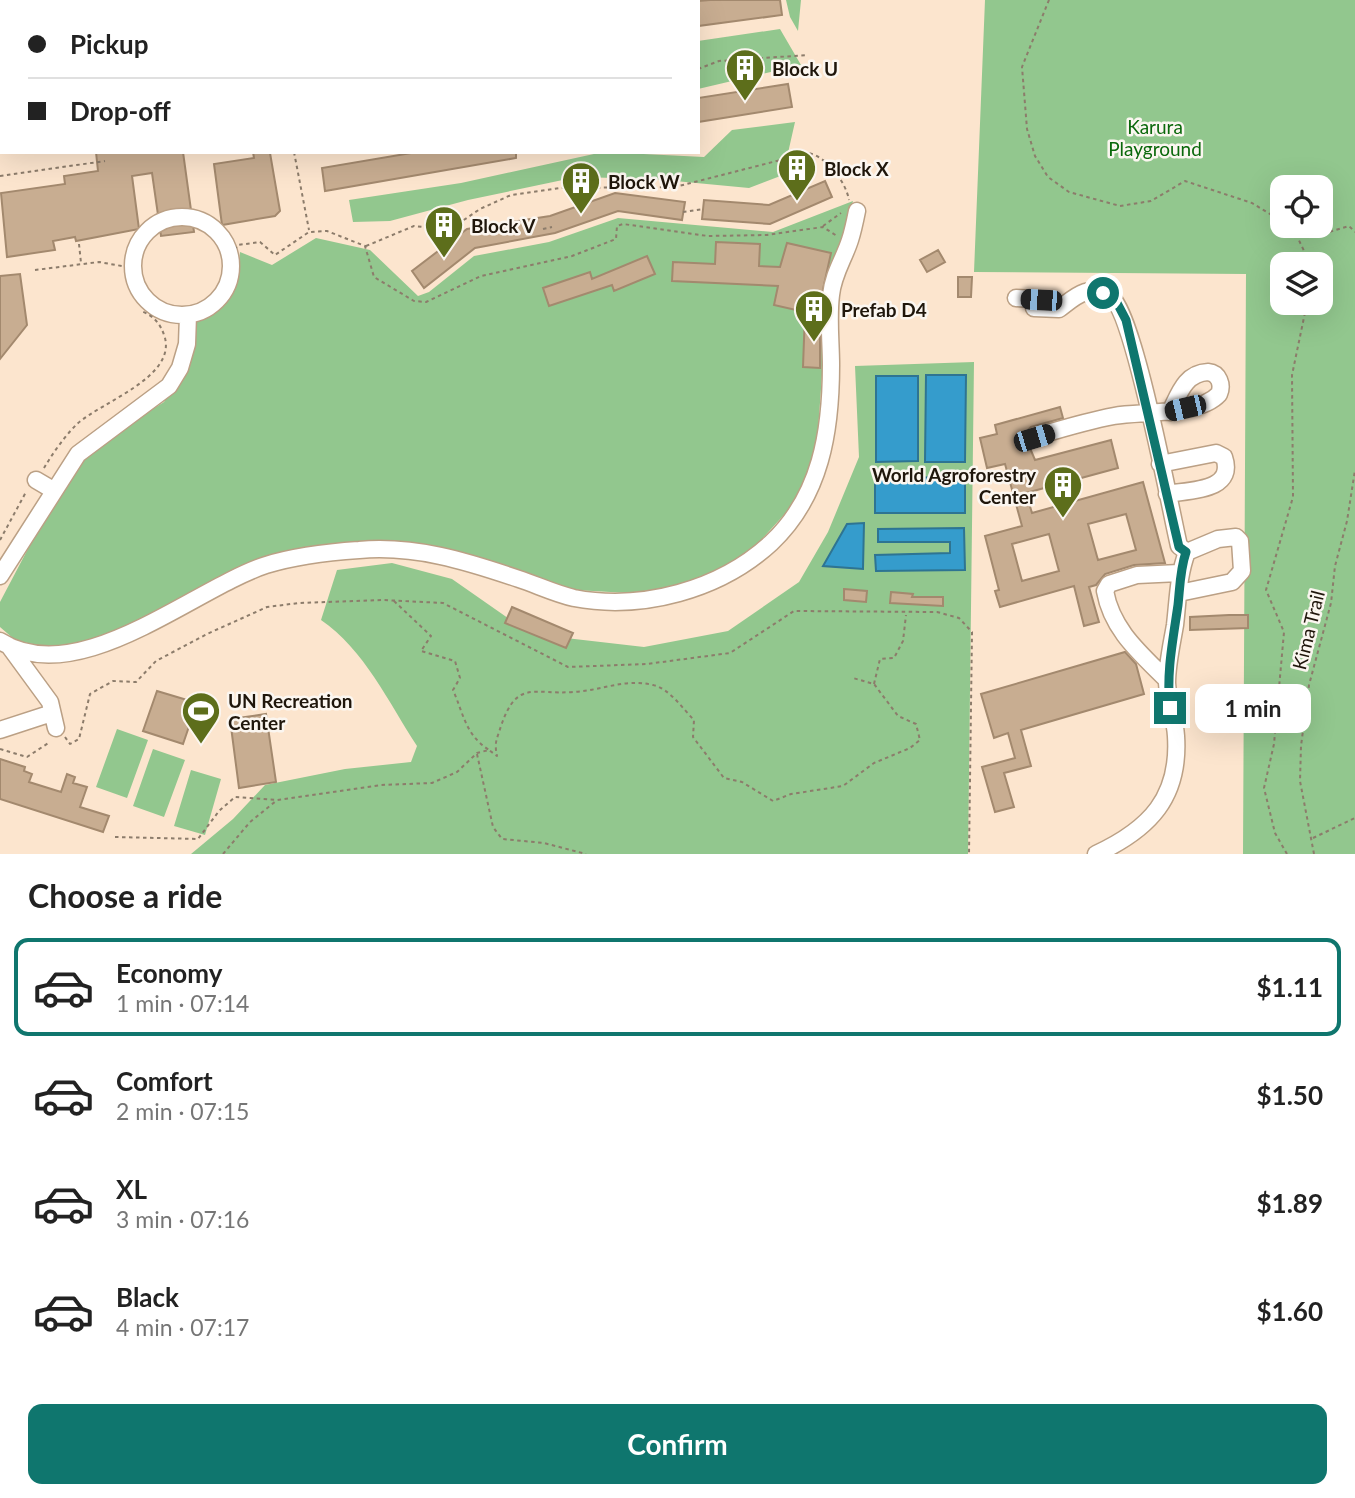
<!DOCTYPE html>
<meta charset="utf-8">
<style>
body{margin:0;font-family:Lato,sans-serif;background:#f6f6f6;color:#222;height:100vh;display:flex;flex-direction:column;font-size:26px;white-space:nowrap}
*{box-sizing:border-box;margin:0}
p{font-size:23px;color:#767676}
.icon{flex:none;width:38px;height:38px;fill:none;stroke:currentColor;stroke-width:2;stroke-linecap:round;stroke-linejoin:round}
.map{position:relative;height:854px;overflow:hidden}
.details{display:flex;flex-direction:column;background:#fff;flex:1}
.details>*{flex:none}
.top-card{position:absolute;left:0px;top:0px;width:700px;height:154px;box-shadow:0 7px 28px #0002;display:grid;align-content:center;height:154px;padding:0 28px;background:#fff}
.controls{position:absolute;left:1270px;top:175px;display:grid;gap:14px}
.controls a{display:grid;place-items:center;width:63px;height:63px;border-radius:14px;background:#fff;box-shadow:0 7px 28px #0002;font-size:35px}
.end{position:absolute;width:32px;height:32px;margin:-16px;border:9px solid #0f766e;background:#fff;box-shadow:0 0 0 4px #fff}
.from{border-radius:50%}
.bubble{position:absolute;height:49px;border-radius:14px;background:#fff;box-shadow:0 7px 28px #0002;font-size:23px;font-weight:700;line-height:49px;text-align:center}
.car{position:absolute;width:21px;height:42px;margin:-21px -10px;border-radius:9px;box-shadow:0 0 5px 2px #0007;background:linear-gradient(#222 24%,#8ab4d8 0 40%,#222 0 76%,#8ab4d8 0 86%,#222 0)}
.top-card b{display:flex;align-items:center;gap:24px;height:66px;font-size:26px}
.top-card b+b{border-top:2px solid #e0e0e0}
.top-card i{width:18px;height:18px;background:#222}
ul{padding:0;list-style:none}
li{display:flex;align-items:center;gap:21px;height:98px;margin:0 14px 10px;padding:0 14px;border:4px solid transparent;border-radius:14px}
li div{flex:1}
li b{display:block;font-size:26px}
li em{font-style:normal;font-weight:700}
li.selected{border-color:#0f766e}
li>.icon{width:63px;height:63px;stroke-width:1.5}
h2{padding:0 28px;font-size:32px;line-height:84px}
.button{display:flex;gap:14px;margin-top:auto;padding:14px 28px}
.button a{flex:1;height:80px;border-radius:14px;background:#0f766e;color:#fff;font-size:28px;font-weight:700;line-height:80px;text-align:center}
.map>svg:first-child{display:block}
</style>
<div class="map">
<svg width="1355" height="854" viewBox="0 0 1355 854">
<rect width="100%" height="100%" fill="#fce5ce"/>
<path fill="#92c78e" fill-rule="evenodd" d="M786 0H801L798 31 790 17Z
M985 0H1355V854H1243L1246 274 974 272ZM1283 187H1321V226H1283ZM1283 264H1321V303H1283Z
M780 29 801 65 698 89V41Z
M795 122 783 175 749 188 654 179 577 177 468 200 390 221 353 222 349 200 461 183 603 152 704 157 732 130Z
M853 201 835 266 828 365 822 375 816 458 792 506 753 549 712 574 668 588 627 593 576 590 431 546 367 541 309 555 142 627 53 649 15 640 0 627V602L50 507 95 445 164 402 190 357 192 319C226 299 237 295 240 252L272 265 316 238 370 250 418 296 429 292 474 256 549 242 618 218 773 232Z
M974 362 968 854H191L233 819 265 785 345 769 411 762 417 746C389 703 364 649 321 620L337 570 392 563 452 579 531 634 644 647 728 631 799 582 828 532 859 457 855 366Z
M117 729 148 740 127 798 96 787Z
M153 749 185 760 164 817 133 806Z
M191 770 221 779 205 835 174 826Z"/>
<path fill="#359ccc" stroke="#2e7492" stroke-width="2" d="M926 375H966L965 462H925Z
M876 376H918V461L876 462Z
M965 477V513H875V478Z
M864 523 863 569 823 566 847 524Z
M964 528 965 570 876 571 875 555 950 553V542H878V529Z"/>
<path fill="#c8ad91" stroke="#a3896e" stroke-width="2" fill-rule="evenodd" d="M710 0H780L782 15 698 26V1Z
M788 84 792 107 698 122V98Z
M96 152H183L194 232 161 236 152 173 132 176 139 229 76 241 75 237 53 241 55 250 7 257 1 193 65 184 64 176 98 171Z
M253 152 270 153 280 211 275 216 222 225 214 164 254 158Z
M417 152H516V158L325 191 322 168Z
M825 181 832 197 770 224 702 219 704 200 769 205Z
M615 193 685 202 682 220 618 211 555 233 475 248 424 288 412 271 467 229 550 216Z
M716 242 760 244 759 266 780 267 787 243 831 253 820 303V368L803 367 805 312 774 305 778 286 672 281 673 262 715 264Z
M938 250 945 262 927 272 920 260Z
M647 256 655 274 614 291 612 285 549 306 543 288 590 272 592 279Z
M20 274 27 325 0 359V276Z
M958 277H972L971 297H958Z
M1060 407 1063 418 1031 427 1024 434 1035 460 1111 440 1118 468 1026 493 1032 513 1143 482 1165 563 1134 565 1105 574 1096 585 1089 587 1099 622 1084 626 1074 586 1000 607 995 591 999 590 985 536 1022 526 1005 464 987 468 980 438 997 434 995 425ZM1126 514 1136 550 1098 560 1088 524ZM1049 534 1059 571 1022 581 1012 544Z
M844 589 867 591 866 602 844 600Z
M891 592 913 594 912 597H943V606L890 603Z
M512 607 573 633 566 648 505 623Z
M1229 615H1248V628L1190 630V617Z
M1125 652 1136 664 1144 694 1021 730 1031 766 1004 773 1014 807 995 812 982 767 1015 758 1008 733 994 738 981 694Z
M157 691 197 703 183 744 143 731Z
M1229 694 1245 695 1243 732 1218 731 1219 705 1228 706Z
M266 714 276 782 239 788 230 719Z
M0 759 25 767 24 771 32 774 29 782 61 792 67 774 75 777 73 783 87 787 80 807 109 816 103 832 0 799Z"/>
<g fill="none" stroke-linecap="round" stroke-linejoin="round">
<g stroke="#bba085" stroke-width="19">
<path id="minor" d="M46 2 47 0
M133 266a49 49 0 1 1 98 0a49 49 0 1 1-98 0Z
M1016 298 1050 300
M1034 308 1059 309C1075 297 1088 283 1110 296 1134 311 1170 508 1179 546L1187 552C1178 576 1178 600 1175 625 1172 643 1167 664 1167 683 1168 701 1175 718 1176 736 1180 797 1150 829 1096 854
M1034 437C1061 429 1087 421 1114 416 1142 411 1199 416 1219 394 1223 385 1219 373 1208 372 1185 373 1179 394 1170 412
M1160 464 1216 453 1224 457C1236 492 1188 490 1167 494
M36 480 53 490
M0 576 78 454 169 386 180 368 187 344 188 315
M1179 593 1232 582 1242 571 1240 541 1236 537 1218 539 1187 552
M0 641C78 691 193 589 266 565 295 556 329 552 359 550 415 545 466 561 519 579 537 585 556 594 574 598 642 611 720 590 771 543 821 496 831 431 831 365 831 342 828 318 831 295 833 274 844 259 850 240 853 231 855 221 857 211
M9 646 50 702 56 728
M1167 680C1140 653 1112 630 1105 591L1109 584 1137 575 1179 573
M0 730 52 713"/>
</g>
<path stroke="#8c7c6b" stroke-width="2" stroke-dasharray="3.5 3.5" stroke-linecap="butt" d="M147 0V2
M1049 0 1022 67 1027 129 1035 156 1048 177 1069 192 1120 206 1151 201 1185 181 1252 203 1283 222
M600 2 602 0
M698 69 719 61 808 55
M294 152 309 230
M0 176 105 161
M683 212 703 209
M823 226 841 213
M1289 226 1322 234 1349 226 1355 232
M1293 228 1307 257 1303 264
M543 229 552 227
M79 244 81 263
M366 246 414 226 449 230 480 209 511 195 560 188 675 187 808 153C826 156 846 182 849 200
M230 255 238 245 260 242 275 255 309 232 327 231 365 246 374 277 414 301 426 302 481 276 572 256 616 239 617 226 623 224 708 236 767 235 823 227 837 236
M35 270 99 262 133 268
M44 468C53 453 64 437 77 424 101 402 175 378 165 338 161 324 154 316 141 311
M0 540 26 492
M394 601 431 636 421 651 455 661 460 678 453 690C464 715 465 734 489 750
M874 684 880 659 894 658 903 641 906 615
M65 737 70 744 79 739 90 694 113 681 136 682 156 661 207 634 267 607 299 603 383 600 443 603 568 667 647 664 730 653 794 611 937 612 959 618 972 632 969 854
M0 749 27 757 50 742
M477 754 493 827 502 839 544 843 586 854
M115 837 198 839 219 811 235 797 277 800 381 785 432 783 457 772 477 753 489 750 497 756C494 742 497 739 501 726 517 679 534 695 573 692 600 691 625 678 653 685 670 689 682 708 694 720L693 737 724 778 742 782 773 801 791 794 843 786 874 763 910 748 920 740 916 724 898 716 874 684 853 678
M1313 838 1355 818
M223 854 250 822 276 801
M1287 854 1275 833 1264 788 1274 744 1284 632 1266 590 1293 497 1292 375 1307 303
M1314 854 1300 781 1301 746 1309 685 1331 603 1335 566 1347 521 1355 470"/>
<use href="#minor" stroke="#fff" stroke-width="16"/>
</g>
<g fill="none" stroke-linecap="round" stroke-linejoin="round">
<path stroke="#0f766e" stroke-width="9" d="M1103 293 1116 301 1126 320 1179 547 1186 552C1180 570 1180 586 1178 605 1173 640 1166 673 1170 708"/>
</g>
<defs>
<g id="building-pin" transform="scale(2.0125)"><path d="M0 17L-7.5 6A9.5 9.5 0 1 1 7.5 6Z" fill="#5d6e1b" stroke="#fbf6f0"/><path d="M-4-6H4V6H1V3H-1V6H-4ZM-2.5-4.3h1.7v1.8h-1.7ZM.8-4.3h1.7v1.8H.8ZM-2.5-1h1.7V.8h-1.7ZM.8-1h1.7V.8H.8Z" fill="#fff"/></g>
<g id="stadium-pin" transform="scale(2.0125)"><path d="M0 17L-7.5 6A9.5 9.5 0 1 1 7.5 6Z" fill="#5d6e1b" stroke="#fbf6f0"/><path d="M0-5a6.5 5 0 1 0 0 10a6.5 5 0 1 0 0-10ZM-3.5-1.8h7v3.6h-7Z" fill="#fff"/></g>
</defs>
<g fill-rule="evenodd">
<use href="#building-pin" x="745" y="68"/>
<use href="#building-pin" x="797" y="168"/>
<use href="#building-pin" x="581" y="181"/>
<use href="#building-pin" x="444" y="225"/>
<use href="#building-pin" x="814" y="309"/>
<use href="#building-pin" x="1063" y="485"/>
<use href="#stadium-pin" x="201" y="711"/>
</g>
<g text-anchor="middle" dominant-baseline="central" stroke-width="5" stroke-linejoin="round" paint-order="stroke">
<g font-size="19" font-weight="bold" fill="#1f160b" stroke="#fbf6f0" text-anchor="start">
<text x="772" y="68">Block U</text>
<text x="824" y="168">Block X</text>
<text x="608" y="181">Block W</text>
<text x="471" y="225">Block V</text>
<text x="841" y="309">Prefab D4</text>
<text x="1036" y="474" text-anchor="end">World Agroforestry<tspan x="1036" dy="22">Center</tspan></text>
<text x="228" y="700">UN Recreation<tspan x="228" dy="22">Center</tspan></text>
</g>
<g font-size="19" fill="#0a680b" stroke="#fbf6f0">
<text x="1155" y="126">Karura<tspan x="1155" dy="22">Playground</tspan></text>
</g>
<g font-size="19" fill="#1f160b" stroke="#fbf6f0">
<text transform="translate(1308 630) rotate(-76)">Kima Trail</text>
</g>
</g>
</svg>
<div class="controls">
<a><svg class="icon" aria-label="locate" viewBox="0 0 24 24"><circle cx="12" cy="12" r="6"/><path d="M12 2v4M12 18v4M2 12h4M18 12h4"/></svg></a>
<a><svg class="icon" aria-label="layers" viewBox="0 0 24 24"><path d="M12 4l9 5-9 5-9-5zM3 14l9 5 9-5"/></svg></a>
</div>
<i class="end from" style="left:1103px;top:293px"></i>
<i class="end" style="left:1170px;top:708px"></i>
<div class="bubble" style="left:1195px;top:684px;width:116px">1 min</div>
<i class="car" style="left:1041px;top:300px;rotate:273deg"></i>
<i class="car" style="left:1185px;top:408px;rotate:257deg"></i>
<i class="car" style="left:1034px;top:438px;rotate:73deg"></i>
<div class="top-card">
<b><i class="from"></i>Pickup</b>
<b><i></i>Drop-off</b>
</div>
</div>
<section class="details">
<h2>Choose a ride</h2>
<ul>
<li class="selected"><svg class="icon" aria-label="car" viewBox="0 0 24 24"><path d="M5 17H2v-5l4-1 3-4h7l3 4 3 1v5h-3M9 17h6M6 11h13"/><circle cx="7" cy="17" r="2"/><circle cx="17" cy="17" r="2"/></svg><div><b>Economy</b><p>1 min · 07:14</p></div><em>$1.11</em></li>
<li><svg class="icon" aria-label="car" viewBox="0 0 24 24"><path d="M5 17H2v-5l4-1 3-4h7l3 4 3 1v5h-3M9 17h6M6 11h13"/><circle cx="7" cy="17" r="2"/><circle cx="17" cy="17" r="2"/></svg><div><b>Comfort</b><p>2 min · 07:15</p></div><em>$1.50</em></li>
<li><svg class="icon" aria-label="car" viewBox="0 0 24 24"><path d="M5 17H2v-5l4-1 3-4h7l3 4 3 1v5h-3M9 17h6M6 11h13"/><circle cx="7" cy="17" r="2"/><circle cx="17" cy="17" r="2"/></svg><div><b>XL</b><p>3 min · 07:16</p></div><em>$1.89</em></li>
<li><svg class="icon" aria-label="car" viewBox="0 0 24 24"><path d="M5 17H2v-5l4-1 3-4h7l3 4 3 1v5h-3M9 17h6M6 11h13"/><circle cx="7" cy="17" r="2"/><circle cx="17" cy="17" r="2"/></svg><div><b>Black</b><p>4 min · 07:17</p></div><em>$1.60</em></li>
</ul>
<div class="button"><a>Confirm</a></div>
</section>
